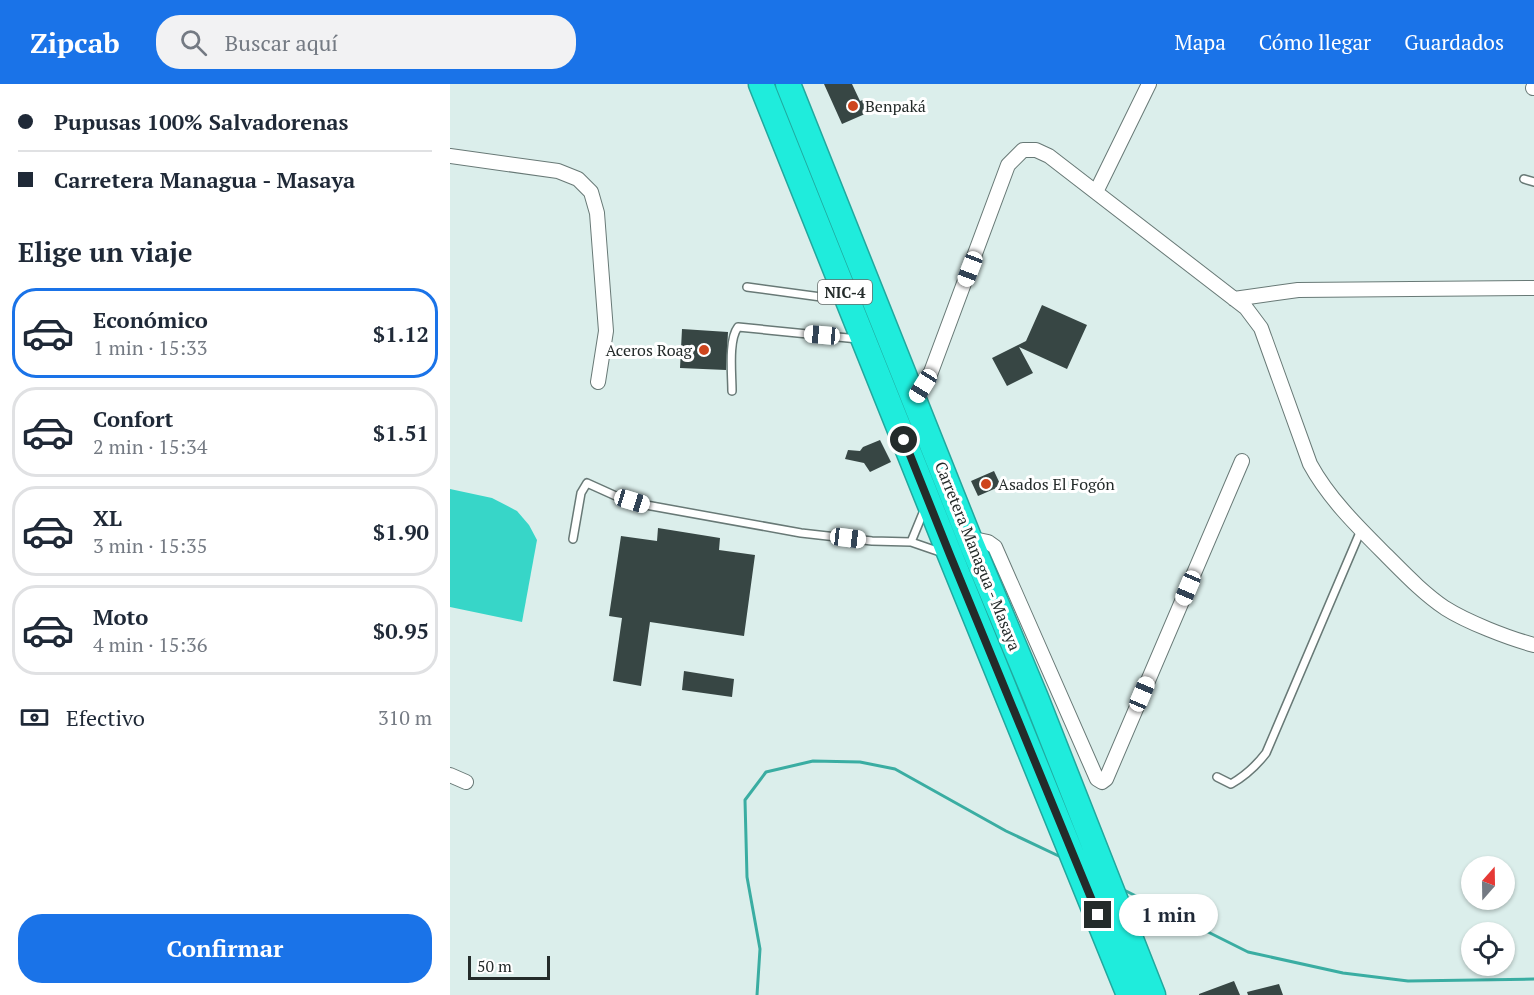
<!DOCTYPE html>
<html lang="es">
<meta charset="utf-8">
<style>
body{margin:0;font-family:"PT Serif",serif;background:#f2f2f3;color:#1f2937;height:100vh;display:flex;flex-direction:column;font-size:22px;white-space:nowrap}
*{box-sizing:border-box;margin:0}
p{font-size:20px;color:#747a83}
.icon{flex:none;width:33px;height:33px;fill:none;stroke:currentColor;stroke-width:2;stroke-linecap:round;stroke-linejoin:round}
.map{position:relative;flex:1;overflow:hidden}
.details{display:flex;flex-direction:column;background:#fff;width:450px}
.details>*{flex:none}
.hud{display:grid;align-content:center;height:132px;padding:0 18px;background:#fff}
.needle{width:39px;rotate:20deg}
.fabs{position:absolute;left:1011px;top:772px;display:grid;gap:12px}
.fabs a{display:grid;place-items:center;width:54px;height:54px;border-radius:50%;background:#fff;box-shadow:0 2px 4px #0004;font-size:30px}
.scale{position:absolute;left:18px;bottom:15px;width:82px;box-sizing:border-box;padding-left:6px;border:3px solid #242b2a;border-top:0;font-size:16px;line-height:21px;white-space:nowrap;color:#242b2a;-webkit-text-stroke:4px #fff;paint-order:stroke}
.end{position:absolute;width:27px;height:27px;margin:-14px;border:8px solid #242b2a;background:#fff;box-shadow:0 0 0 3px #fff}
.from{border-radius:50%}
.bubble{position:absolute;height:42px;border-radius:21px;background:#fff;box-shadow:0 2px 4px #0004;font-size:20px;font-weight:700;line-height:42px;text-align:center}
.car{position:absolute;width:18px;height:36px;margin:-18px -9px;border-radius:8px;box-shadow:0 0 4px 2px #0007;background:linear-gradient(#fff 24%,#345 0 40%,#fff 0 76%,#345 0 86%,#fff 0)}
.hud b{display:flex;align-items:center;gap:21px;height:57px;font-size:22px}
.hud b+b{border-top:2px solid #e0e1e3}
.hud i{width:15px;height:15px;background:#1f2937}
ul{padding:0;list-style:none}
li{display:flex;align-items:center;gap:18px;height:90px;margin:0 12px 9px;padding:0 6px;border:3px solid #e0e1e3;border-radius:24px}
li div{flex:1}
li b{display:block;font-size:22px}
li em{font-style:normal;font-weight:700}
li.on{border-color:#1a73e8}
li>.icon{width:54px;height:54px;stroke-width:1.5}
h2{padding:0 18px;font-size:27px;line-height:72px}
.pay{display:flex;align-items:center;gap:15px;height:66px;padding:0 18px;font-size:22px}
.pay p{margin-inline-start:auto}
.primary-button{display:flex;gap:12px;margin-top:auto;padding:12px 18px}
.primary-button a{flex:1;height:69px;border-radius:24px;background:#1a73e8;color:#fff;font-size:24px;font-weight:700;line-height:69px;text-align:center}
header{display:flex;align-items:center;gap:36px;box-sizing:border-box;height:84px;padding:0 30px;background:#1a73e8;color:#fff}
header strong{font-size:28px}
nav{display:flex;gap:33px;margin-inline-start:auto;font-size:21px}
.search{width:420px;height:54px;background:#f2f2f3;display:flex;align-items:center;gap:15px;box-sizing:border-box;padding:0 21px;border-radius:24px;color:#747a83;font-size:22px}
main{display:flex;flex:1;min-height:0}
.map>svg:first-child{display:block}
</style>
<header>
<strong>Zipcab</strong>
<div class="search"><svg class="icon" aria-label="search" viewBox="0 0 24 24"><circle cx="10" cy="10" r="6"/><path d="M15 15l6 6"/></svg>Buscar aquí</div>
<nav><a>Mapa</a><a>Cómo llegar</a><a>Guardados</a></nav>
</header>
<main>
<section class="details">
<div class="hud">
<b><i class="from"></i>Pupusas 100% Salvadorenas</b>
<b><i></i>Carretera Managua - Masaya</b>
</div>
<h2>Elige un viaje</h2>
<ul>
<li class="on"><svg class="icon" aria-label="car" viewBox="0 0 24 24"><path d="M5 17H2v-5l4-1 3-4h7l3 4 3 1v5h-3M9 17h6M6 11h13"/><circle cx="7" cy="17" r="2"/><circle cx="17" cy="17" r="2"/></svg><div><b>Económico</b><p>1 min · 15:33</p></div><em>$1.12</em></li>
<li><svg class="icon" aria-label="car" viewBox="0 0 24 24"><path d="M5 17H2v-5l4-1 3-4h7l3 4 3 1v5h-3M9 17h6M6 11h13"/><circle cx="7" cy="17" r="2"/><circle cx="17" cy="17" r="2"/></svg><div><b>Confort</b><p>2 min · 15:34</p></div><em>$1.51</em></li>
<li><svg class="icon" aria-label="car" viewBox="0 0 24 24"><path d="M5 17H2v-5l4-1 3-4h7l3 4 3 1v5h-3M9 17h6M6 11h13"/><circle cx="7" cy="17" r="2"/><circle cx="17" cy="17" r="2"/></svg><div><b>XL</b><p>3 min · 15:35</p></div><em>$1.90</em></li>
<li><svg class="icon" aria-label="car" viewBox="0 0 24 24"><path d="M5 17H2v-5l4-1 3-4h7l3 4 3 1v5h-3M9 17h6M6 11h13"/><circle cx="7" cy="17" r="2"/><circle cx="17" cy="17" r="2"/></svg><div><b>Moto</b><p>4 min · 15:36</p></div><em>$0.95</em></li>
</ul>
<div class="pay"><svg class="icon" aria-label="cash" viewBox="0 0 24 24"><path d="M3 7h18v10H3z"/><circle cx="12" cy="12" r="2"/></svg>Efectivo<p>310 m</p></div>
<div class="primary-button"><a>Confirmar</a></div>
</section>
<div class="map">
<svg width="1084" height="911" viewBox="0 0 1084 911">
<rect width="100%" height="100%" fill="#dbeeeb"/>
<path fill="#37d6c8" d="M0 405 42 414 67 427 79 441 87 456 72 538 0 523Z"/>
<g fill="none" stroke-linecap="round" stroke-linejoin="round">
<path stroke="#3aada2" stroke-width="3" d="M672 805 798 868 893 889 958 897 1084 895
M307 911 310 865 297 793 295 716 316 688 363 677 410 678 445 685 556 747 613 774"/>
</g>
<path fill="#374644" d="M374 0H402L410 17 419 14 424 26 392 40Z
M592 221 637 241 617 285 569 263 583 289 557 302 542 274 576 257Z
M232 245 278 248 276 286 230 284Z
M430 356 441 378 420 388 414 379 395 375 398 366 410 367 413 363Z
M544 387 551 402 528 412 521 397Z
M208 444 270 454 269 466 305 471 294 552 200 538 191 602 163 597 172 534 159 532 171 452 207 457Z
M234 587 284 595 282 613 232 606Z
M784 897 790 911H749V910Z
M829 900 833 911H798L797 908Z"/>
<g fill="none" stroke-linecap="round" stroke-linejoin="round">
<g stroke="#687976" stroke-width="10">
<path id="lane" d="M1074 95 1084 98
M297 203 393 216
M282 307C282 290 278 256 288 243L408 255
M123 455 131 409 137 399 168 413 196 421 351 449 422 457 461 458 493 469
M461 458 475 424
M767 693 781 700C795 692 806 682 816 669L911 446"/>
</g>
<g stroke="#687976" stroke-width="16">
<path id="street" d="M1083 4 1084 2
M0 72 108 87 128 95 141 108 147 129 156 247 148 298
M646 108 699 0
M784 215 848 206 1084 204
M464 316 481 288 558 81 573 66H586L599 72 796 224 811 244 860 380C879 415 909 444 937 472 955 490 973 509 995 524 1017 538 1058 554 1084 561
M519 454 538 458 545 463 647 695 652 698 656 695 792 377
M0 691 16 698"/>
</g>
<g stroke="#21a89e" stroke-width="27">
<path id="highway" d="M311 0 500 471 679 911
M338 0 522 461 586 614 703 911"/>
</g>
<use href="#lane" stroke="#fff" stroke-width="7"/>
<use href="#street" stroke="#fff" stroke-width="14"/>
<use href="#highway" stroke="#1fecdc" stroke-width="24"/>
</g>
<g fill="none" stroke-linecap="round" stroke-linejoin="round">
<path stroke="#242b2a" stroke-width="8" d="M454 356 500 471 648 831"/>
</g>
<g fill="#ce451d" stroke="#fff" stroke-width="2">
<circle cx="403" cy="22" r="6"/>
<circle cx="254" cy="266" r="6"/>
<circle cx="536" cy="400" r="6"/>
</g>
<g text-anchor="middle" dominant-baseline="central" stroke-width="6" stroke-linejoin="round" paint-order="stroke">
<rect fill="#fff" stroke="#666b6a" stroke-width="1.5" x="368" y="196" width="54" height="24" rx="4.5"/>
<g font-size="15" font-weight="bold" fill="#242b2a">
<text x="395" y="208">NIC-4</text>
</g>
<g font-size="16" fill="#242b2a" stroke="#fff" text-anchor="start">
<text x="415" y="22">Benpaká</text>
<text x="242" y="266" text-anchor="end">Aceros Roag</text>
<text x="548" y="400">Asados El Fogón</text>
</g>
<g font-size="16" fill="#242b2a" stroke="#fff">
<text transform="translate(528 472) rotate(68)">Carretera Managua - Masaya</text>
</g>
</g>
</svg>
<div class="fabs">
<a><svg class="needle" viewBox="-14 -14 28 28"><path d="M0-13l5 13h-10z" fill="#e53935"/><path d="M0 13l5-13h-10z" fill="#747a83"/></svg></a>
<a><svg class="icon" aria-label="locate" viewBox="0 0 24 24"><circle cx="12" cy="12" r="6"/><path d="M12 2v4M12 18v4M2 12h4M18 12h4"/></svg></a>
</div>
<div class="scale">50 m</div>
<i class="end from" style="left:454px;top:356px"></i>
<i class="end" style="left:648px;top:831px"></i>
<div class="bubble" style="left:669px;top:810px;width:99px">1 min</div>
<i class="car" style="left:520px;top:185px;rotate:201deg"></i>
<i class="car" style="left:372px;top:251px;rotate:275deg"></i>
<i class="car" style="left:473px;top:302px;rotate:212deg"></i>
<i class="car" style="left:182px;top:417px;rotate:107deg"></i>
<i class="car" style="left:398px;top:454px;rotate:97deg"></i>
<i class="car" style="left:738px;top:504px;rotate:203deg"></i>
<i class="car" style="left:692px;top:610px;rotate:23deg"></i>
</div>
</main>
